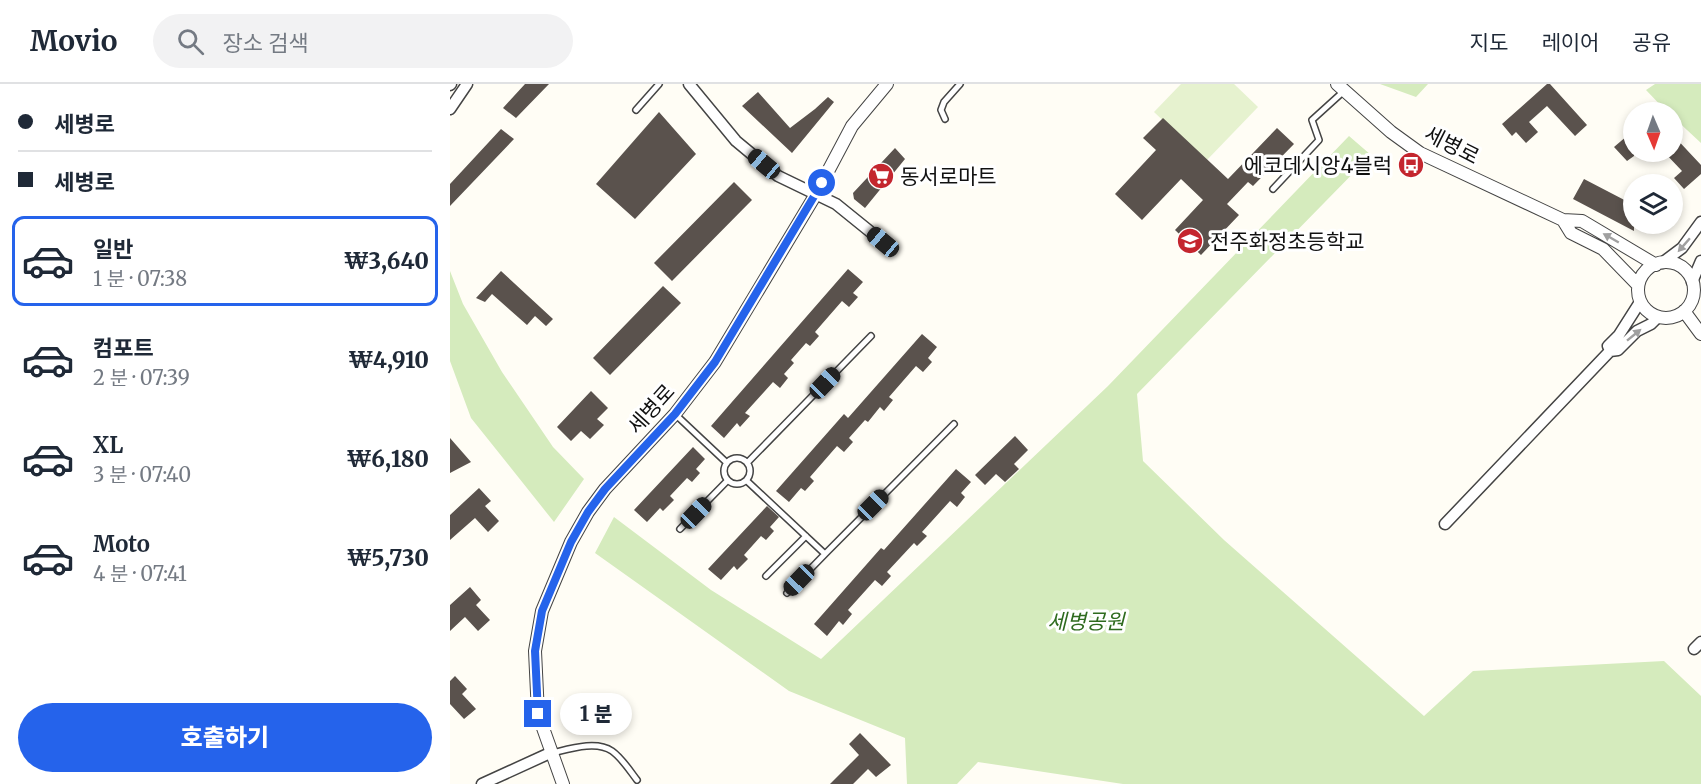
<!DOCTYPE html>
<html lang="ko">
<meta charset="utf-8">
<style>
body{margin:0;font-family:Merriweather,"Noto Sans KR",serif;background:#f2f2f3;color:#1f2937;height:100vh;display:flex;flex-direction:column;font-size:22px;white-space:nowrap}
*{box-sizing:border-box;margin:0}
p{font-size:20px;color:#747a83}
.icon{flex:none;width:33px;height:33px;fill:none;stroke:currentColor;stroke-width:2;stroke-linecap:round;stroke-linejoin:round}
.map{position:relative;flex:1;overflow:hidden}
.drawer{display:flex;flex-direction:column;background:#fff;width:450px}
.drawer>*{flex:none}
.hud{display:grid;align-content:center;height:132px;padding:0 18px;background:#fff}
.needle{width:39px;rotate:178deg}
.tools{position:absolute;left:1173px;top:18px;display:grid;gap:12px}
.tools a{display:grid;place-items:center;width:60px;height:60px;border-radius:50%;background:#fff;box-shadow:0 3px 9px #0003;font-size:30px}
.end{position:absolute;width:27px;height:27px;margin:-14px;border:8px solid #2563eb;background:#fff;box-shadow:0 0 0 3px #fff}
.from{border-radius:50%}
.bubble{position:absolute;height:42px;border-radius:21px;background:#fff;box-shadow:0 3px 9px #0003;font-size:20px;font-weight:800;line-height:42px;text-align:center}
.car{position:absolute;width:18px;height:36px;margin:-18px -9px;border-radius:8px;box-shadow:0 0 4px 2px #0007;background:linear-gradient(#222 24%,#8ab4d8 0 40%,#222 0 76%,#8ab4d8 0 86%,#222 0)}
.hud b{display:flex;align-items:center;gap:21px;height:57px;font-size:22px}
.hud b+b{border-top:2px solid #e0e1e3}
.hud i{width:15px;height:15px;background:#1f2937}
ul{padding:0;list-style:none}
li{display:flex;align-items:center;gap:18px;height:90px;margin:0 12px 9px;padding:0 6px;border:3px solid transparent;border-radius:12px}
li div{flex:1}
li b{display:block;font-size:22px}
li em{font-style:normal;font-weight:800}
li.active{border-color:#2563eb}
li>.icon{width:54px;height:54px;stroke-width:1.5}
.primary-button{display:flex;gap:12px;margin-top:auto;padding:12px 18px}
.primary-button a{flex:1;height:69px;border-radius:36px;background:#2563eb;color:#fff;font-size:24px;font-weight:800;line-height:69px;text-align:center}
header{display:flex;align-items:center;gap:36px;box-sizing:border-box;height:84px;padding:0 30px;background:#fff;border-bottom:2px solid #e0e1e3}
header strong{font-size:28px}
nav{display:flex;gap:33px;margin-inline-start:auto;font-size:21px}
.search{width:420px;height:54px;background:#f2f2f3;display:flex;align-items:center;gap:15px;box-sizing:border-box;padding:0 21px;border-radius:33px;color:#747a83;font-size:22px}
main{display:flex;flex:1;min-height:0}
.map>svg:first-child{display:block}
</style>
<header>
<strong>Movio</strong>
<div class="search"><svg class="icon" aria-label="search" viewBox="0 0 24 24"><circle cx="10" cy="10" r="6"/><path d="M15 15l6 6"/></svg>장소 검색</div>
<nav><a>지도</a><a>레이어</a><a>공유</a></nav>
</header>
<main>
<section class="drawer">
<div class="hud">
<b><i class="from"></i>세병로</b>
<b><i></i>세병로</b>
</div>
<ul>
<li class="active"><svg class="icon" aria-label="car" viewBox="0 0 24 24"><path d="M5 17H2v-5l4-1 3-4h7l3 4 3 1v5h-3M9 17h6M6 11h13"/><circle cx="7" cy="17" r="2"/><circle cx="17" cy="17" r="2"/></svg><div><b>일반</b><p>1 분 · 07:38</p></div><em>₩3,640</em></li>
<li><svg class="icon" aria-label="car" viewBox="0 0 24 24"><path d="M5 17H2v-5l4-1 3-4h7l3 4 3 1v5h-3M9 17h6M6 11h13"/><circle cx="7" cy="17" r="2"/><circle cx="17" cy="17" r="2"/></svg><div><b>컴포트</b><p>2 분 · 07:39</p></div><em>₩4,910</em></li>
<li><svg class="icon" aria-label="car" viewBox="0 0 24 24"><path d="M5 17H2v-5l4-1 3-4h7l3 4 3 1v5h-3M9 17h6M6 11h13"/><circle cx="7" cy="17" r="2"/><circle cx="17" cy="17" r="2"/></svg><div><b>XL</b><p>3 분 · 07:40</p></div><em>₩6,180</em></li>
<li><svg class="icon" aria-label="car" viewBox="0 0 24 24"><path d="M5 17H2v-5l4-1 3-4h7l3 4 3 1v5h-3M9 17h6M6 11h13"/><circle cx="7" cy="17" r="2"/><circle cx="17" cy="17" r="2"/></svg><div><b>Moto</b><p>4 분 · 07:41</p></div><em>₩5,730</em></li>
</ul>
<div class="primary-button"><a>호출하기</a></div>
</section>
<div class="map">
<svg width="1251" height="700" viewBox="0 0 1251 700">
<rect width="100%" height="100%" fill="#fffdf5"/>
<path fill="#d5ebbd" d="M930 0H978L966 13Z
M1205 0H1251V59L1223 33 1222 28H1217L1196 6Z
M899 52 921 71 687 310 693 377 774 456 974 632 1023 587 1214 577 1251 612V700H673L528 678 507 700H457L455 654 339 607 145 469 164 433 261 506 371 575 658 302Z
M0 187 13 220 52 288 103 363 134 395 104 438 21 334 0 277Z"/>
<path fill="#e6f2cf" d="M731 0H784L808 23 756 77 704 28Z"/>
<path fill="#5a524d" d="M75 0H99L66 34 53 24Z
M1097 0H1100L1137 41 1125 52 1097 22 1079 38 1088 48 1076 59 1066 48 1062 52 1052 40Z
M308 8 340 44 365 25 378 13 384 18 342 69 292 22Z
M209 28 246 70 185 135 146 100Z
M713 34 778 95 827 44 844 60 803 102 798 98 777 120 789 131 751 171 725 146 753 116 731 95 692 136 665 110 706 66 693 54Z
M51 45 64 55 0 122V100Z
M1184 46V72L1177 77 1164 63Z
M1222 50 1251 81V90L1234 105 1224 94 1232 87 1214 68H1222Z
M445 64 455 75 415 124 404 115 403 109Z
M1134 95 1184 121V147L1123 115Z
M284 98 302 116 222 197 204 179Z
M398 185 413 198 403 209 408 213 399 223 392 217 365 248 369 252 360 262 356 259 341 276 344 279 334 290 338 294 330 304 323 298 295 329 300 332 290 343 287 339 274 354 261 342Z
M51 187 103 235 96 242 85 232 77 241 42 210 35 218 26 214Z
M213 202 231 219 160 291 143 274Z
M472 250 487 263 478 274 482 278 473 288 466 282 439 313 443 316 434 327 430 323 418 338 415 336 399 354 403 358 394 368 387 362 360 393 364 397 355 407 351 404 339 418 326 407 394 330 398 334Z
M141 307 158 324 147 335 154 341 140 355 131 347 121 357 107 343Z
M565 352 578 366 564 380 569 385 555 398 546 390 535 401 525 391Z
M0 354 21 378 0 389Z
M243 363 255 375 246 385 250 389 242 398 237 394 220 412 224 416 213 427 210 424 197 438 184 426Z
M506 385 521 398 511 409 515 413 507 423 500 417 472 448 477 452 467 462 464 459 437 488 441 492 432 502 425 496 398 526 402 530 393 541 389 537 377 552 364 540 431 464 434 466Z
M29 404 41 417 35 422 49 437 38 448 25 434 0 456V431Z
M317 422 329 433 320 443 324 447 316 456 311 452 294 471 298 475 287 486 284 482 271 496 258 485Z
M20 503 31 516 26 521 40 536 28 547 15 533 0 547V521Z
M5 592 17 605 12 610 26 625 14 635 0 620V597Z
M410 649 441 681 426 693 418 685 403 700H380L409 671 399 660Z"/>
<g fill="none" stroke-linecap="round" stroke-linejoin="round">
<g stroke="#444" stroke-width="8">
<path id="service" d="M186 26 209 0
M495 35 491 26 494 18 510 0
M823 105 869 56 862 36 894 7
M226 331 277 379
M274 387a13 13 0 1 1 26 0a13 13 0 1 1-26 0Z
M298 378 421 252
M297 397 375 470 504 340
M230 445 278 396
M316 492 356 452
M337 509 375 470
M102 669C119 665 146 656 162 667 172 674 180 687 187 696"/>
</g>
<g stroke="#444" stroke-width="13">
<path id="minor" d="M239 0 286 57 328 92 386 120 433 158
M0 1 1 0
M0 25 17 0
M1212 179 1232 164 1251 138
M1242 198 1251 177
M1160 267 1168 266 1187 247 1201 240 1208 233
M995 440 1160 267 1158 262 1169 251 1190 218
M1244 565 1251 558
M32 700 100 669"/>
</g>
<g stroke="#444" stroke-width="14">
<path id="tertiary" d="M887 0 941 48 970 69 1113 136 1132 137 1206 181
M1113 136 1121 149 1153 165 1188 201
M1188 206a28 28 0 1 1 56 0a28 28 0 1 1-56 0Z
M1234 227 1251 250
M113 700 88 630 85 567 92 527 121 458 138 428 155 405 225 330 265 278 366 110 402 42 437 0"/>
</g>
<use href="#service" stroke="#fff" stroke-width="5"/>
<use href="#minor" stroke="#fff" stroke-width="10"/>
<use href="#tertiary" stroke="#fff" stroke-width="12"/>
</g>
<defs><path id="oneway-solid" d="M-6-.8H1V-3.2L6.5 0L1 3.2V.8H-6Z" transform="scale(1.5)"/></defs>
<g fill="#a0a0a0">
<use href="#oneway-solid" transform="translate(1161 154) rotate(-150)"/>
<use href="#oneway-solid" transform="translate(1234 161) rotate(131)"/>
<use href="#oneway-solid" transform="translate(1184 251) rotate(-39)"/>
</g>
<g fill="none" stroke-linecap="round" stroke-linejoin="round">
<path stroke="#2563eb" stroke-width="8" d="M88 630 85 567 92 527 121 458 138 428 155 405 225 330 265 278 372 99"/>
</g>
<defs>
<g id="bus-disc" transform="scale(1.35)"><circle r="9.5" fill="#c4262e" stroke="#fff"/><path d="M-5-6H5V4H4V6H2V4H-2V6H-4V4H-5ZM-3.5-4V0h7V-4ZM-3.5 1.2v1.5H-2V1.2ZM2 1.2v1.5H3.5V1.2Z" fill="#fff"/></g>
<g id="supermarket-disc" transform="scale(1.35)"><circle r="9.5" fill="#c4262e" stroke="#fff"/><path d="M-6-5.5h2.5l.6 2H6L4.5 2H-2.5L-4.4-4H-6ZM-1.5 3.2a1.3 1.3 0 1 0 .1 0ZM3 3.2a1.3 1.3 0 1 0 .1 0Z" fill="#fff"/></g>
<g id="school-disc" transform="scale(1.35)"><circle r="9.5" fill="#c4262e" stroke="#fff"/><path d="M0-5L7-2L0 1L-7-2ZM-4 1L0 2.5L4 1V4Q0 6-4 4Z" fill="#fff"/></g>
</defs>
<g fill-rule="evenodd">
<use href="#bus-disc" x="961" y="81"/>
<use href="#supermarket-disc" x="431" y="92"/>
<use href="#school-disc" x="740" y="157"/>
</g>
<g text-anchor="middle" dominant-baseline="central" stroke-width="6" stroke-linejoin="round" paint-order="stroke">
<g font-size="21" fill="#111" stroke="#fff">
<text transform="translate(1002 61) rotate(27)">세병로</text>
<text transform="translate(201 325) rotate(-48)">세병로</text>
</g>
<g font-size="21" fill="#111" stroke="#fff" text-anchor="start">
<text x="942" y="81" text-anchor="end">에코데시앙4블럭</text>
<text x="450" y="92">동서로마트</text>
<text x="760" y="157">전주화정초등학교</text>
</g>
<g font-size="21" font-style="italic" fill="#2f6b1f" stroke="#fff">
<text x="636" y="537">세병공원</text>
</g>
</g>
</svg>
<div class="tools">
<a><svg class="needle" viewBox="-14 -14 28 28"><path d="M0-13l5 13h-10z" fill="#e53935"/><path d="M0 13l5-13h-10z" fill="#747a83"/></svg></a>
<a><svg class="icon" aria-label="layers" viewBox="0 0 24 24"><path d="M12 4l9 5-9 5-9-5zM3 14l9 5 9-5"/></svg></a>
</div>
<i class="end from" style="left:372px;top:99px"></i>
<i class="end" style="left:88px;top:630px"></i>
<div class="bubble" style="left:110px;top:609px;width:72px">1 분</div>
<i class="car" style="left:314px;top:80px;rotate:310deg"></i>
<i class="car" style="left:433px;top:158px;rotate:310deg"></i>
<i class="car" style="left:375px;top:299px;rotate:44deg"></i>
<i class="car" style="left:423px;top:421px;rotate:45deg"></i>
<i class="car" style="left:246px;top:429px;rotate:44deg"></i>
<i class="car" style="left:349px;top:496px;rotate:224deg"></i>
</div>
</main>
